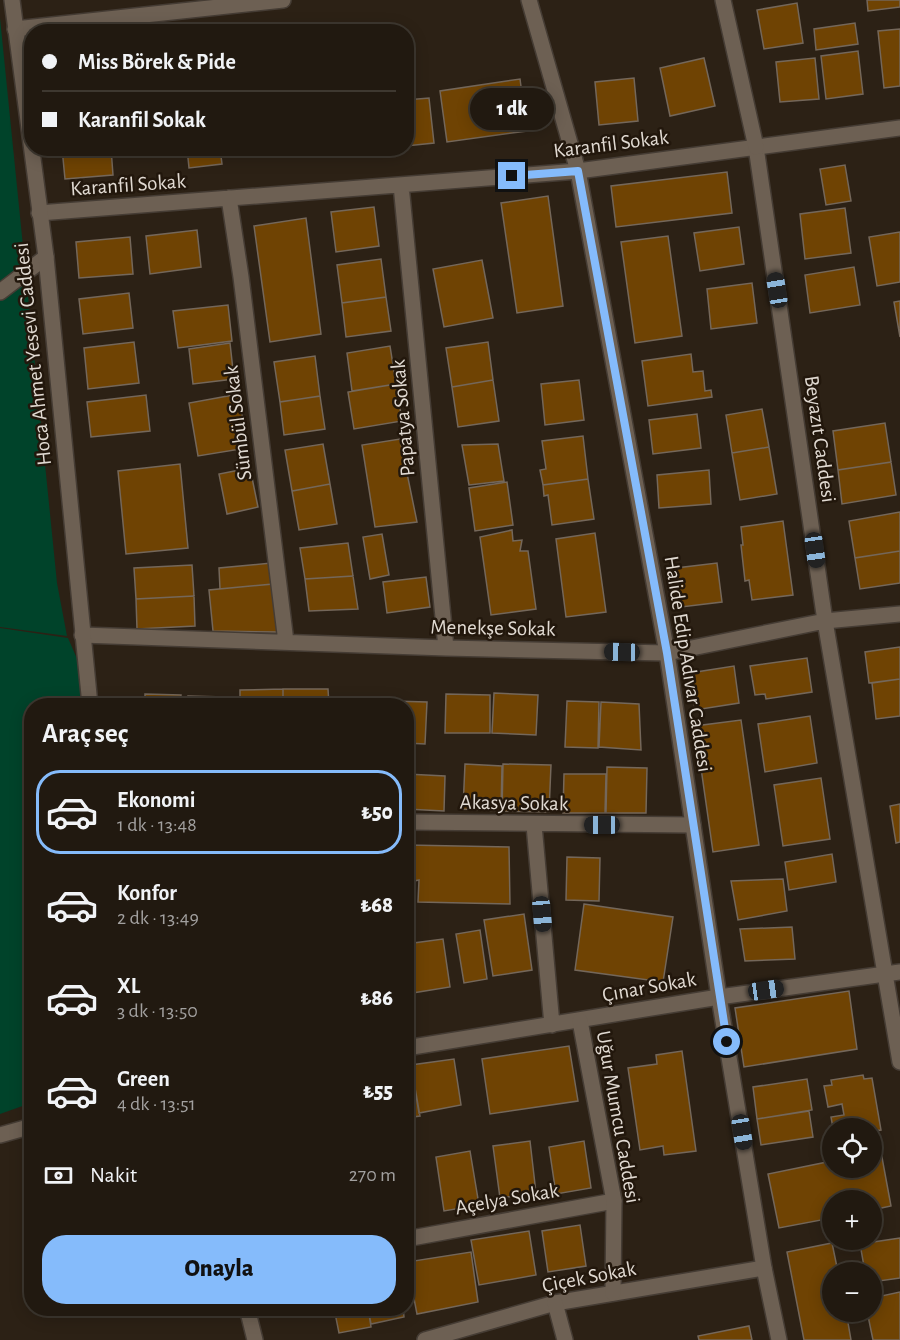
<!DOCTYPE html>
<html lang="tr">
<meta charset="utf-8">
<style>
body{margin:0;font-family:"Alegreya Sans",sans-serif;background:#2d261e;color:#f1f3f6;height:100vh;display:flex;flex-direction:column;font-size:22px;white-space:nowrap}
*{box-sizing:border-box;margin:0}
p{font-size:20px;color:#a2a09f}
.icon{flex:none;width:33px;height:33px;fill:none;stroke:currentColor;stroke-width:2;stroke-linecap:round;stroke-linejoin:round}
.map{position:relative;flex:1;overflow:hidden}
.panel{position:absolute;left:24px;top:698px;width:390px;height:618px;display:flex;flex-direction:column;background:#211910;border-radius:24px;box-shadow:0 3px 15px #0003,0 0 0 2px #3e3830}
.panel>*{flex:none}
.guide{position:absolute;left:24px;top:24px;width:390px;height:132px;border-radius:24px;box-shadow:0 3px 15px #0003,0 0 0 2px #3e3830;display:grid;align-content:center;height:132px;padding:0 18px;background:#211910}
.controls{position:absolute;left:822px;top:1118px;display:grid;gap:12px}
.controls a{display:grid;place-items:center;width:60px;height:60px;border-radius:50%;background:#211910;box-shadow:0 3px 15px #0003,0 0 0 2px #3e3830;font-size:30px}
.end{position:absolute;width:27px;height:27px;margin:-14px;border:8px solid #85bbfb;background:#111;box-shadow:0 0 0 3px #111}
.from{border-radius:50%}
.bubble{position:absolute;height:42px;border-radius:21px;background:#211910;box-shadow:0 3px 15px #0003,0 0 0 2px #3e3830;font-size:20px;font-weight:800;line-height:42px;text-align:center}
.car{position:absolute;width:18px;height:36px;margin:-18px -9px;border-radius:8px;box-shadow:0 0 4px 2px #0007;background:linear-gradient(#222 24%,#8ab4d8 0 40%,#222 0 76%,#8ab4d8 0 86%,#222 0)}
.guide b{display:flex;align-items:center;gap:21px;height:57px;font-size:22px}
.guide b+b{border-top:2px solid #3e3830}
.guide i{width:15px;height:15px;background:#f1f3f6}
ul{padding:0;list-style:none}
li{display:flex;align-items:center;gap:18px;height:84px;margin:0 12px 9px;padding:0 6px;border:3px solid transparent;border-radius:24px}
li div{flex:1}
li b{display:block;font-size:22px}
li em{font-style:normal;font-weight:800}
li.on{border-color:#85bbfb}
li>.icon{width:54px;height:54px;stroke-width:1.5}
h2{padding:0 18px;font-size:27px;line-height:72px}
.pay{display:flex;align-items:center;gap:15px;height:66px;padding:0 18px;font-size:22px}
.pay p{margin-inline-start:auto}
.cta{display:flex;gap:12px;margin-top:auto;padding:12px 18px}
.cta a{flex:1;height:69px;border-radius:24px;background:#85bbfb;color:#111;font-size:24px;font-weight:800;line-height:69px;text-align:center}
.map>svg:first-child{display:block}
</style>
<div class="map">
<svg width="900" height="1340" viewBox="0 0 900 1340">
<rect width="100%" height="100%" fill="#2c2115"/>
<path fill="#00432a" d="M0 18 57 583 67 636 0 627Z
M0 628 68 638 78 661 84 705H32L31 1103 0 1114Z"/>
<path fill="#6f4303" stroke="#74675a" stroke-width="1.5" d="M867 0H900V7L868 11Z
M797 3 803 43 764 49 757 10Z
M855 23 858 44 816 50 814 29Z
M900 29V86L884 88 878 31Z
M858 51 863 94 826 99 821 56Z
M704 58 715 106 670 116 660 68Z
M815 58 819 99 780 102 776 62Z
M634 78 638 121 599 125 595 82Z
M520 79 527 131 447 142 440 91Z
M429 98 434 143 406 146V100Z
M62 148H111L113 175 65 179Z
M187 148H220L222 164 189 168Z
M845 165 851 201 826 205 820 169Z
M727 172 732 213 616 227 611 186Z
M548 196 563 306 517 313 501 203Z
M374 207 379 246 336 252 331 212Z
M845 208 851 253 805 259 800 214Z
M306 218 321 334 270 342 254 226Z
M739 227 744 264 700 271 694 233Z
M197 230 201 267 150 274 146 236Z
M900 232V282L877 286 869 237Z
M668 236 682 336 635 343 621 242Z
M130 237 133 274 79 278 76 242Z
M381 259 386 297 342 303 337 265Z
M482 260 493 318 444 327 433 269Z
M854 267 860 305 810 313 805 275Z
M752 283 757 323 711 329 707 289Z
M129 293 133 328 83 334 79 299Z
M386 297 391 331 346 337 342 303Z
M900 301V337L894 302Z
M228 305 232 341 178 348 173 311Z
M134 342 139 383 88 389 84 348Z
M488 342 493 380 452 387 446 348Z
M230 343 234 379 193 384 189 349Z
M390 346 396 384 352 391 347 353Z
M691 354 693 372 703 371 705 391 711 390 712 397 648 406 642 361Z
M315 356 320 396 280 402 274 362Z
M493 380 499 421 458 427 452 387Z
M579 380 584 420 545 425 541 384Z
M396 384 402 421 354 429 348 392Z
M239 394 247 448 198 456 189 403Z
M146 395 150 431 91 437 87 402Z
M320 396 325 429 284 435 280 402Z
M762 409 769 447 732 453 726 415Z
M697 414 701 448 653 454 649 420Z
M885 423 891 462 838 470 833 431Z
M583 436 588 479 543 485 540 470 546 469 542 441Z
M400 439 417 522 375 527 362 445Z
M323 444 330 484 292 491 285 450Z
M498 444 504 481 469 485 462 445Z
M769 447 777 494 740 500 732 453Z
M891 462 896 495 842 504 838 470Z
M180 464 188 548 126 554 118 471Z
M250 468 258 507 227 514 219 474Z
M709 470 711 504 659 508 657 475Z
M588 479 594 519 552 525 548 495 544 496 543 485Z
M507 482 513 525 475 531 469 488Z
M330 484 337 524 299 530 292 491Z
M900 512V551L855 558 849 521Z
M783 521 793 595 752 600 749 580 745 581 741 545H743L741 527Z
M512 530 513 541 522 540 520 551H528L536 609 491 615 480 537Z
M595 533 606 612 566 617 556 539Z
M382 534 389 575 370 579 363 537Z
M348 543 353 576 305 579 300 548Z
M900 551V583L860 589 855 558Z
M271 563 273 584 220 589 219 568Z
M717 563 722 602 681 607 676 568Z
M192 565 194 596 136 599 134 568Z
M353 576 358 609 309 611 305 579Z
M426 577 430 607 387 613 383 582Z
M273 584 278 632 213 631 209 590Z
M194 596 195 626 137 629 136 599Z
M900 647V679L869 683 865 652Z
M807 658 812 692 766 699 765 694 755 695 750 666Z
M734 666 739 703 695 710 690 673Z
M900 679V716L876 719 872 683Z
M283 689V705H240V690Z
M283 689H328L329 705H283Z
M494 693 538 695 536 735 492 733Z
M145 694 181 695 180 705H145Z
M446 694 490 695V733H445Z
M188 696 225 697 224 705H188Z
M345 697 384 698V705H344Z
M392 701 427 702 425 744 406 743V705H392Z
M567 701 599 702 598 748 565 747Z
M601 702 639 704 641 750 599 747Z
M810 716 817 763 765 772 758 724Z
M741 720 759 845 713 852 695 726Z
M465 764 502 766 501 811 463 809Z
M503 764 551 765 549 812 502 811Z
M607 767 647 768 646 813H606Z
M406 774 445 776 444 811 406 809Z
M564 774H606L605 813H563Z
M821 778 830 839 783 846 774 785Z
M900 804V842L896 843 890 806Z
M407 845 509 847 510 904 418 902 419 880 414 881 413 860H407Z
M832 854 836 882 789 890 785 862Z
M567 857 600 858 599 901 566 900Z
M783 879 787 911 738 920 731 881Z
M584 904 673 917 663 982 575 970Z
M524 914 532 970 493 976 484 920Z
M792 927 795 959 745 961 740 929Z
M480 930 487 979 464 983 456 934Z
M443 939 450 987 406 994V944Z
M849 991 857 1049 744 1067 735 1008Z
M569 1046 578 1101 490 1114 482 1059Z
M682 1051 696 1151 664 1155 663 1146 640 1150 628 1068 657 1064 656 1055Z
M454 1059 461 1105 419 1113 411 1065Z
M411 1065 420 1116 406 1118V1066Z
M863 1075 864 1079 872 1078 881 1130 874 1131 875 1137 872 1138V1128H833L831 1117 844 1115 842 1104 828 1107 824 1086 832 1085 831 1080Z
M807 1079 812 1110 757 1119 753 1087Z
M809 1111 813 1137 761 1145 757 1119Z
M530 1141 536 1193 500 1198 493 1146Z
M584 1141 591 1188 556 1194 549 1147Z
M470 1151 479 1205 444 1211 436 1157Z
M881 1152 891 1206 872 1210V1200H832V1218L779 1228 768 1174 832 1161V1167H872V1154Z
M580 1225 586 1266 548 1272 542 1231Z
M529 1231 536 1275 479 1285 471 1240Z
M900 1238V1278L872 1282V1272H865L860 1244Z
M832 1243 838 1272H832V1311H846L851 1340H804L787 1252Z
M471 1252 478 1302 417 1314 407 1262Z
M900 1292V1340H873L867 1311H872V1298Z
M334 1308H368L371 1327 339 1333Z
M368 1308H403L404 1317 371 1324Z
M749 1326 752 1340H699L698 1336Z"/>
<g fill="none" stroke-linecap="round" stroke-linejoin="round">
<g stroke="#453c34" stroke-width="18">
<path id="street" d="M15 29 283 0
M756 147 825 621 900 1062
M401 185 446 648
M229 198 241 277 286 642
M39 213 578 171 900 128
M0 292 46 257
M82 635 446 648 667 653 825 621 900 614
M406 822 693 825
M534 825 552 1025
M406 1048 719 997 900 972
M0 1135 32 1126
M406 1239 614 1201
M425 1340 555 1303 764 1268"/>
</g>
<g stroke="#453c34" stroke-width="18">
<path id="secondary" d="M12 0 46 257 90 705
M529 0 578 171 667 653 719 997 764 1268 779 1340
M723 0 756 147
M580 1021 614 1201 613 1293
M555 1303 565 1340
M247 1308 255 1340"/>
</g>
<use href="#street" stroke="#6d6053" stroke-width="15"/>
<use href="#secondary" stroke="#6d6053" stroke-width="15"/>
</g>
<g fill="none" stroke-linecap="round" stroke-linejoin="round">
<path stroke="#85bbfb" stroke-width="8" d="M512 176 578 171 667 653 727 1042"/>
</g>
<g text-anchor="middle" dominant-baseline="central" stroke-width="5" stroke-linejoin="round" paint-order="stroke">
<g font-size="21" fill="#e1dad2" stroke="#22170c">
<text transform="translate(611 144) rotate(-7)">Karanfil Sokak</text>
<text transform="translate(128 185) rotate(-4)">Karanfil Sokak</text>
<text transform="translate(33 354) rotate(-96)">Hoca Ahmet Yesevi Caddesi</text>
<text transform="translate(403 418) rotate(-95)">Papatya Sokak</text>
<text transform="translate(238 423) rotate(-97)">Sümbül Sokak</text>
<text transform="translate(820 439) rotate(82)">Beyazıt Caddesi</text>
<text transform="translate(493 628) rotate(1)">Menekşe Sokak</text>
<text transform="translate(688 664) rotate(81)">Halide Edip Adıvar Caddesi</text>
<text transform="translate(514 803) rotate(1)">Akasya Sokak</text>
<text transform="translate(649 987) rotate(-10)">Çınar Sokak</text>
<text transform="translate(618 1117) rotate(80)">Uğur Mumcu Caddesi</text>
<text transform="translate(507 1199) rotate(-10)">Açelya Sokak</text>
<text transform="translate(589 1277) rotate(-11)">Çiçek Sokak</text>
</g>
</g>
</svg>
<div class="controls">
<a><svg class="icon" aria-label="locate" viewBox="0 0 24 24"><circle cx="12" cy="12" r="6"/><path d="M12 2v4M12 18v4M2 12h4M18 12h4"/></svg></a>
<a>+</a>
<a>−</a>
</div>
<i class="end from" style="left:727px;top:1042px"></i>
<i class="end" style="left:512px;top:176px"></i>
<div class="bubble" style="left:470px;top:88px;width:84px">1 dk</div>
<i class="car" style="left:777px;top:290px;rotate:351deg"></i>
<i class="car" style="left:815px;top:550px;rotate:172deg"></i>
<i class="car" style="left:622px;top:652px;rotate:271deg"></i>
<i class="car" style="left:602px;top:825px;rotate:270deg"></i>
<i class="car" style="left:542px;top:914px;rotate:175deg"></i>
<i class="car" style="left:766px;top:990px;rotate:82deg"></i>
<i class="car" style="left:742px;top:1132px;rotate:171deg"></i>
<div class="guide">
<b><i class="from"></i>Miss Börek &amp; Pide</b>
<b><i></i>Karanfil Sokak</b>
</div>
<section class="panel">
<h2>Araç seç</h2>
<ul>
<li class="on"><svg class="icon" aria-label="car" viewBox="0 0 24 24"><path d="M5 17H2v-5l4-1 3-4h7l3 4 3 1v5h-3M9 17h6M6 11h13"/><circle cx="7" cy="17" r="2"/><circle cx="17" cy="17" r="2"/></svg><div><b>Ekonomi</b><p>1 dk · 13:48</p></div><em>₺50</em></li>
<li><svg class="icon" aria-label="car" viewBox="0 0 24 24"><path d="M5 17H2v-5l4-1 3-4h7l3 4 3 1v5h-3M9 17h6M6 11h13"/><circle cx="7" cy="17" r="2"/><circle cx="17" cy="17" r="2"/></svg><div><b>Konfor</b><p>2 dk · 13:49</p></div><em>₺68</em></li>
<li><svg class="icon" aria-label="car" viewBox="0 0 24 24"><path d="M5 17H2v-5l4-1 3-4h7l3 4 3 1v5h-3M9 17h6M6 11h13"/><circle cx="7" cy="17" r="2"/><circle cx="17" cy="17" r="2"/></svg><div><b>XL</b><p>3 dk · 13:50</p></div><em>₺86</em></li>
<li><svg class="icon" aria-label="car" viewBox="0 0 24 24"><path d="M5 17H2v-5l4-1 3-4h7l3 4 3 1v5h-3M9 17h6M6 11h13"/><circle cx="7" cy="17" r="2"/><circle cx="17" cy="17" r="2"/></svg><div><b>Green</b><p>4 dk · 13:51</p></div><em>₺55</em></li>
</ul>
<div class="pay"><svg class="icon" aria-label="cash" viewBox="0 0 24 24"><path d="M3 7h18v10H3z"/><circle cx="12" cy="12" r="2"/></svg>Nakit<p>270 m</p></div>
<div class="cta"><a>Onayla</a></div>
</section>
</div>
